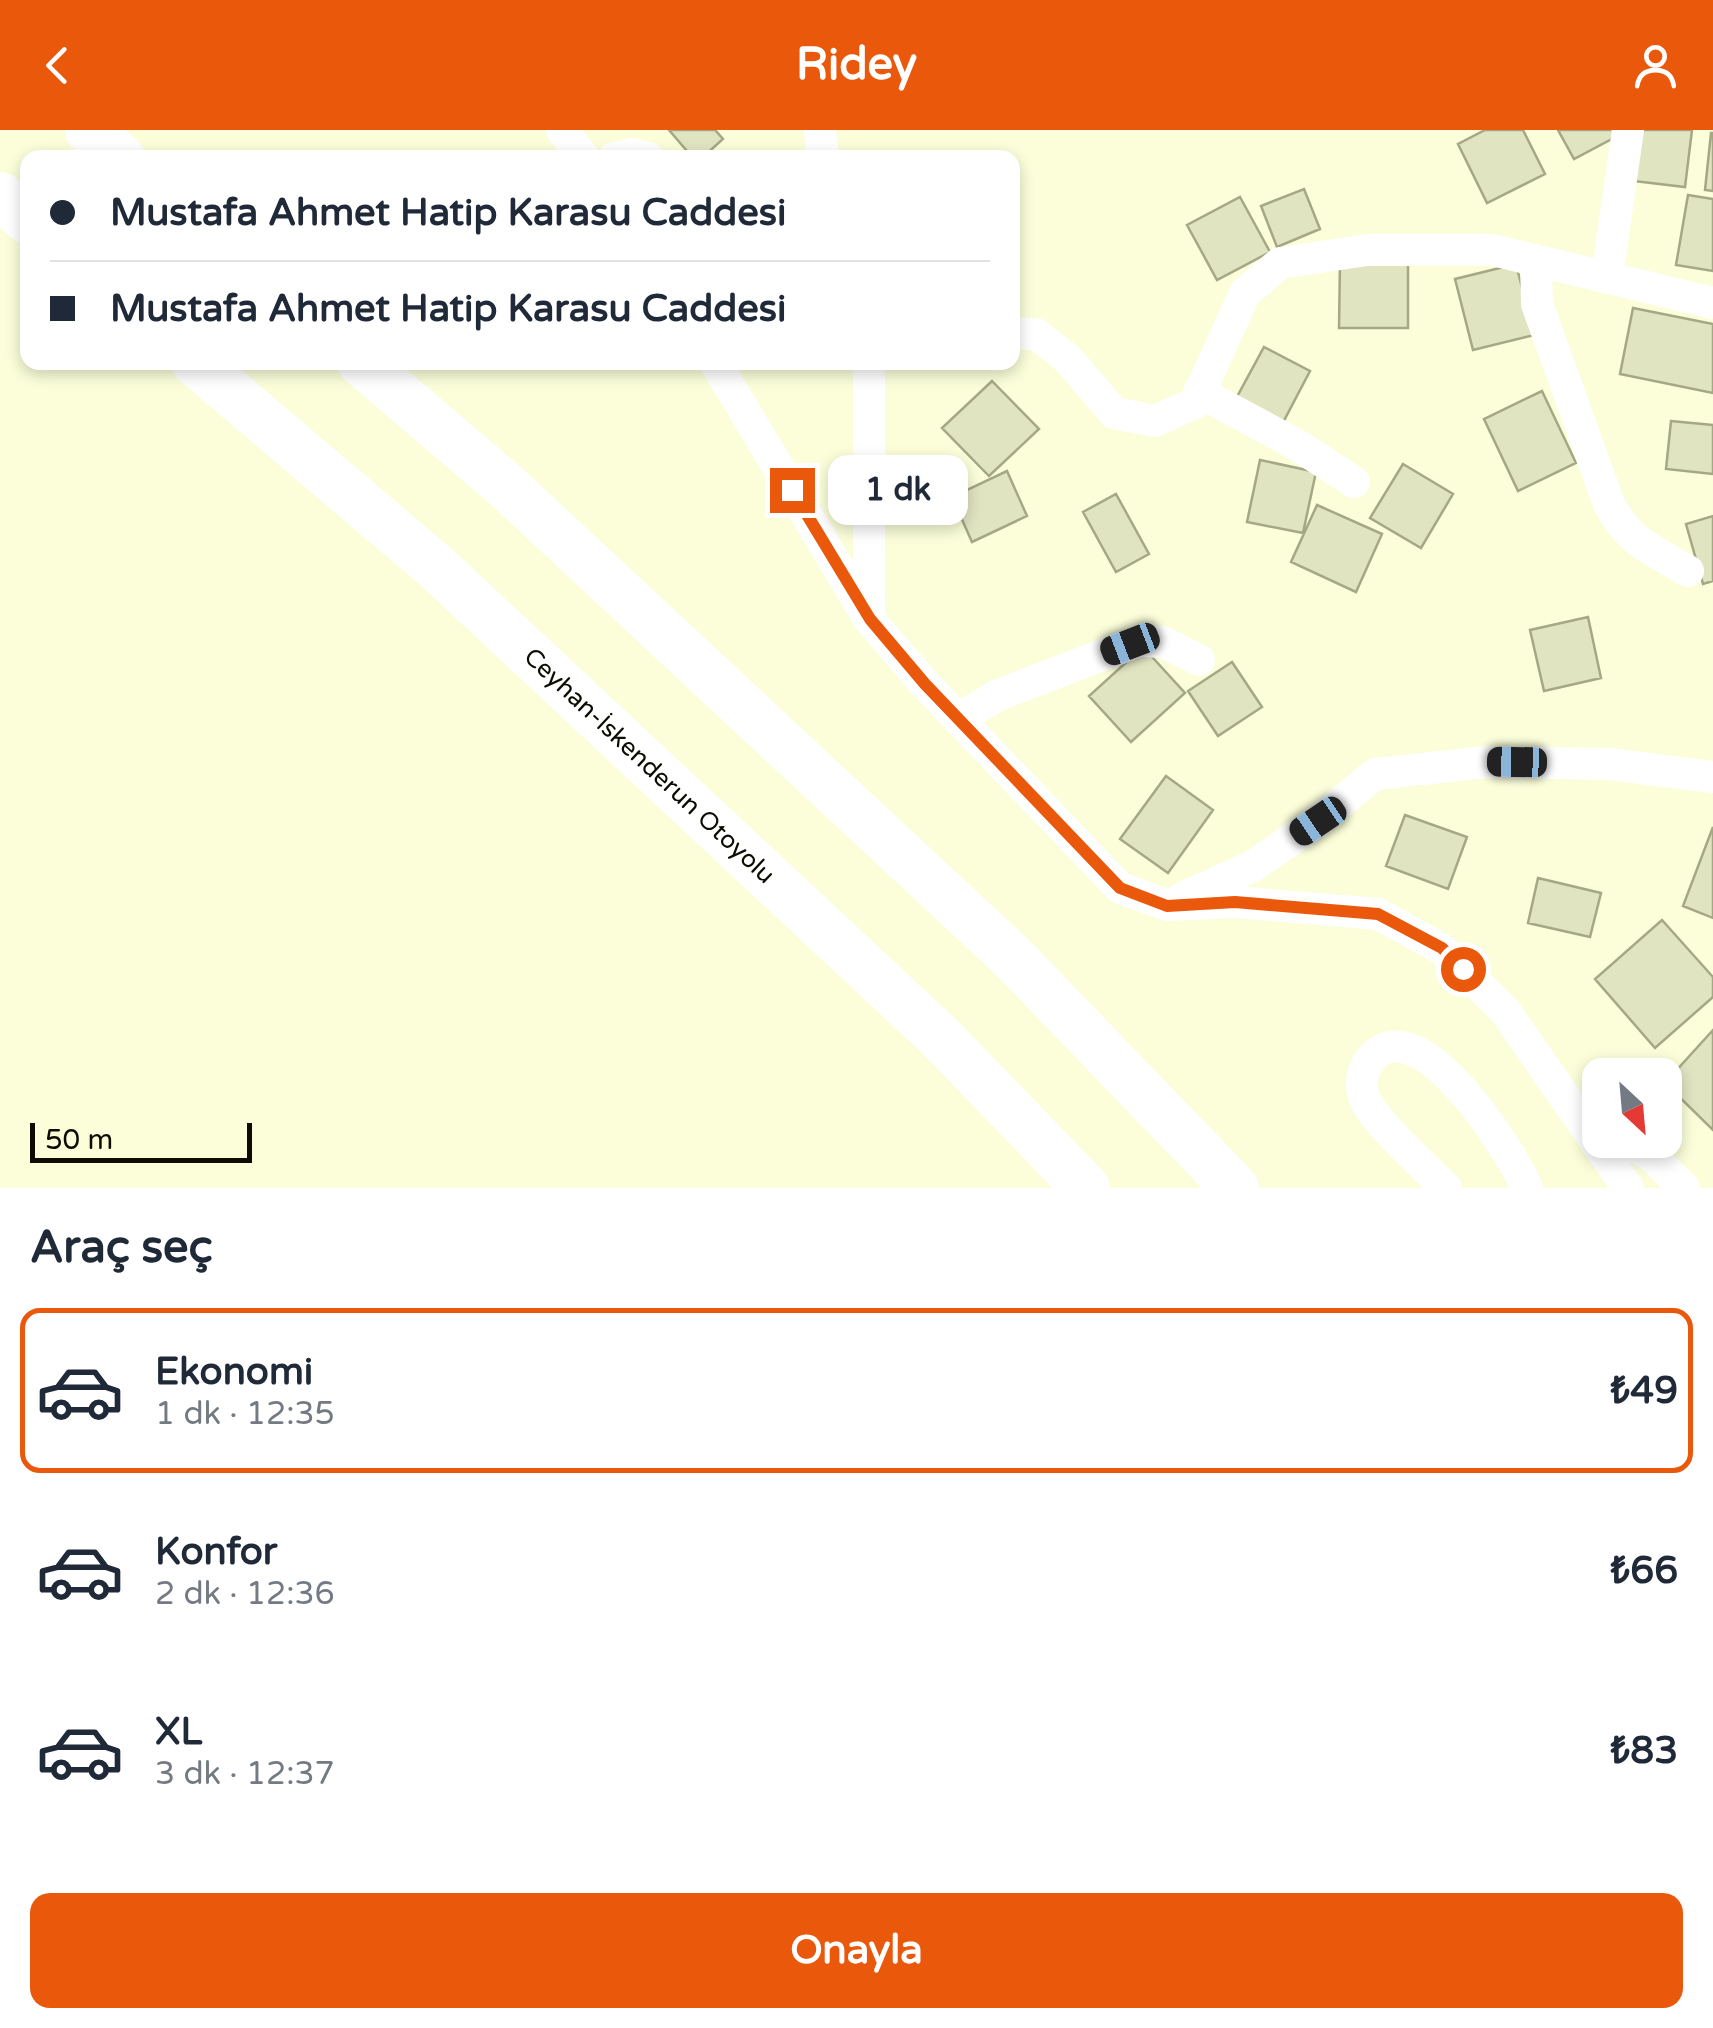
<!DOCTYPE html>
<html lang="tr">
<meta charset="utf-8">
<style>
body{margin:0;font-family:"Varela Round",sans-serif;background:#f2f2f3;color:#1f2937;height:100vh;display:flex;flex-direction:column;font-size:38px;white-space:nowrap}
*{box-sizing:border-box;margin:0}
p{font-size:32px;color:#747a83}
.icon{flex:none;width:55px;height:55px;fill:none;stroke:currentColor;stroke-width:2;stroke-linecap:round;stroke-linejoin:round}
.map{position:relative;height:1058px;overflow:hidden}
.panel{display:flex;flex-direction:column;background:#fff;flex:1}
.panel>*{flex:none}
.guide{position:absolute;left:20px;top:20px;width:1000px;height:220px;border-radius:20px;box-shadow:0 5px 15px #0003;display:grid;align-content:center;height:220px;padding:0 30px;background:#fff}
.needle{width:65px;rotate:154deg}
.controls{position:absolute;left:1582px;top:928px;display:grid;gap:20px}
.controls a{display:grid;place-items:center;width:100px;height:100px;border-radius:20px;background:#fff;box-shadow:0 5px 15px #0003;font-size:50px}
.scale{position:absolute;left:30px;bottom:25px;width:222px;box-sizing:border-box;padding-left:10px;border:5px solid #0c0c02;border-top:0;font-size:28px;line-height:35px;white-space:nowrap;color:#0c0c02;-webkit-text-stroke:8px #fbfed9;paint-order:stroke}
.end{position:absolute;width:45px;height:45px;margin:-22px;border:12px solid #ea580c;background:#fff;box-shadow:0 0 0 5px #fff}
.from{border-radius:50%}
.bubble{position:absolute;height:70px;border-radius:20px;background:#fff;box-shadow:0 5px 15px #0003;font-size:32px;font-weight:800;line-height:70px;text-align:center}
.car{position:absolute;width:30px;height:60px;margin:-30px -15px;border-radius:12px;box-shadow:0 0 8px 2px #0007;background:linear-gradient(#222 24%,#8ab4d8 0 40%,#222 0 76%,#8ab4d8 0 86%,#222 0)}
.guide b{display:flex;align-items:center;gap:35px;height:95px;font-size:38px}
.guide b+b{border-top:2px solid #e0e1e3}
.guide i{width:25px;height:25px;background:#1f2937}
ul{padding:0;list-style:none}
li{display:flex;align-items:center;gap:30px;height:165px;margin:0 20px 15px;padding:0 10px;border:5px solid transparent;border-radius:20px}
li div{flex:1}
li b{display:block;font-size:38px}
li em{font-style:normal;font-weight:800}
li.current{border-color:#ea580c}
li>.icon{width:90px;height:90px;stroke-width:1.5}
h2{padding:0 30px;font-size:45px;line-height:120px}
.button{display:flex;gap:20px;margin-top:auto;padding:20px 30px}
.button a{flex:1;height:115px;border-radius:20px;background:#ea580c;color:#fff;font-size:40px;font-weight:800;line-height:115px;text-align:center}
header{display:flex;justify-content:space-between;align-items:center;height:130px;padding:0 30px;background:#ea580c;color:#fff;font-size:45px;font-weight:800}
.map>svg:first-child{display:block}
</style>
<header><svg class="icon" aria-label="back" viewBox="0 0 24 24"><path d="M15 5l-7 7 7 7"/></svg>Ridey<svg class="icon" aria-label="person" viewBox="0 0 24 24"><circle cx="12" cy="8" r="4"/><path d="M4 21q1-7 8-7t8 7"/></svg></header>
<div class="map">
<svg width="1713" height="1058" viewBox="0 0 1713 1058">
<rect width="100%" height="100%" fill="#fbfed9"/>
<path fill="#e1e4c1" stroke="#a5a885" stroke-width="2.5" d="M669 0H715L723 9 702 28H693Z
M1485 0H1523L1545 44 1487 73 1458 14Z
M1558 0H1621L1623 3 1574 29Z
M1632 0H1692L1685 57 1625 50Z
M1711 3H1713V61L1705 60Z
M1304 59 1320 99 1277 117 1261 76Z
M1688 65 1713 69V141L1676 135Z
M1240 67 1270 122 1217 150 1187 95Z
M1340 132 1408 133V198H1339Z
M1516 134 1534 205 1473 220 1455 149Z
M1633 178 1713 194V263L1620 244Z
M1264 217 1310 241 1279 300 1232 276Z
M992 251 1039 299 989 346 942 298Z
M1542 261 1576 333 1518 361 1484 289Z
M1671 291 1713 295V344L1666 339Z
M1260 330 1316 342 1303 403 1247 392Z
M1403 334 1453 364 1421 418 1370 388Z
M1007 341 1027 386 972 412 952 367Z
M1116 364 1149 424 1116 442 1083 382Z
M1317 375 1382 404 1356 462 1291 432Z
M1713 386V451L1703 454 1686 394Z
M1588 487 1601 548 1544 561 1530 500Z
M1143 517 1185 563 1131 612 1089 566Z
M1232 532 1262 577 1218 606 1188 561Z
M1166 646 1213 680 1168 743 1120 709Z
M1405 685 1467 707 1448 759 1386 736Z
M1713 697V788L1683 776Z
M1538 748 1601 763 1590 807 1528 793Z
M1662 790 1713 847V867L1655 918 1595 849Z
M1713 900V1000L1665 953Z"/>
<g fill="none" stroke-linecap="round" stroke-linejoin="round">
<path stroke="#fff" stroke-width="32" d="M562 0 584 28
M820 0 823 28
M614 28 633 24 648 28
M1536 131 1537 174 1609 374C1629 412 1652 420 1688 441
M1607 147 1628 0
M1012 203 1036 204 1068 229 1114 283 1155 291 1195 273 1245 163 1280 133 1367 120H1493L1713 173
M715 232 869 489 925 554 1120 758 1167 775 1235 772 1378 784 1442 819 1505 881 1628 1058
M869 232V488
M1199 262 1299 316 1354 352
M958 589 998 565 1139 511 1163 512 1199 530
M1182 768 1253 736 1318 691 1375 644 1487 632 1609 634 1713 647
M1624 1010 1653 1027 1684 1058
M1446 1058C1425 1037 1374 992 1364 967 1360 955 1362 940 1370 930 1417 871 1512 1022 1527 1058"/>
<g stroke="#fff" stroke-width="48">
<path d="M89 0 121 28"/>
<path d="M0 66 28 90"/>
<path id="s1" d="M195 232 436 437 941 908 1086 1058"/>
<path d="M361 232 505 355 1013 828 1235 1058"/>
</g>
</g>
<g fill="none" stroke-linecap="round" stroke-linejoin="round">
<path stroke="#ea580c" stroke-width="12" d="M792 360 870 489 925 554 1120 758 1167 776 1235 772 1378 784 1442 818 1463 839"/>
</g>
<g text-anchor="middle" dominant-baseline="central" stroke-width="8" stroke-linejoin="round" paint-order="stroke">
<g font-size="25" fill="#0c0c02" stroke="#fbfed9">
<text stroke="none"><textPath href="#s1" startOffset="608">Ceyhan-İskenderun Otoyolu</textPath></text>
</g>
</g>
</svg>
<div class="controls">
<a><svg class="needle" viewBox="-14 -14 28 28"><path d="M0-13l5 13h-10z" fill="#e53935"/><path d="M0 13l5-13h-10z" fill="#747a83"/></svg></a>
</div>
<div class="scale">50 m</div>
<i class="end from" style="left:1463px;top:839px"></i>
<i class="end" style="left:792px;top:360px"></i>
<div class="bubble" style="left:828px;top:325px;width:140px">1 dk</div>
<i class="car" style="left:1130px;top:514px;rotate:249deg"></i>
<i class="car" style="left:1517px;top:632px;rotate:271deg"></i>
<i class="car" style="left:1318px;top:691px;rotate:236deg"></i>
<div class="guide">
<b><i class="from"></i>Mustafa Ahmet Hatip Karasu Caddesi</b>
<b><i></i>Mustafa Ahmet Hatip Karasu Caddesi</b>
</div>
</div>
<section class="panel">
<h2>Araç seç</h2>
<ul>
<li class="current"><svg class="icon" aria-label="car" viewBox="0 0 24 24"><path d="M5 17H2v-5l4-1 3-4h7l3 4 3 1v5h-3M9 17h6M6 11h13"/><circle cx="7" cy="17" r="2"/><circle cx="17" cy="17" r="2"/></svg><div><b>Ekonomi</b><p>1 dk · 12:35</p></div><em>₺49</em></li>
<li><svg class="icon" aria-label="car" viewBox="0 0 24 24"><path d="M5 17H2v-5l4-1 3-4h7l3 4 3 1v5h-3M9 17h6M6 11h13"/><circle cx="7" cy="17" r="2"/><circle cx="17" cy="17" r="2"/></svg><div><b>Konfor</b><p>2 dk · 12:36</p></div><em>₺66</em></li>
<li><svg class="icon" aria-label="car" viewBox="0 0 24 24"><path d="M5 17H2v-5l4-1 3-4h7l3 4 3 1v5h-3M9 17h6M6 11h13"/><circle cx="7" cy="17" r="2"/><circle cx="17" cy="17" r="2"/></svg><div><b>XL</b><p>3 dk · 12:37</p></div><em>₺83</em></li>
</ul>
<div class="button"><a>Onayla</a></div>
</section>
